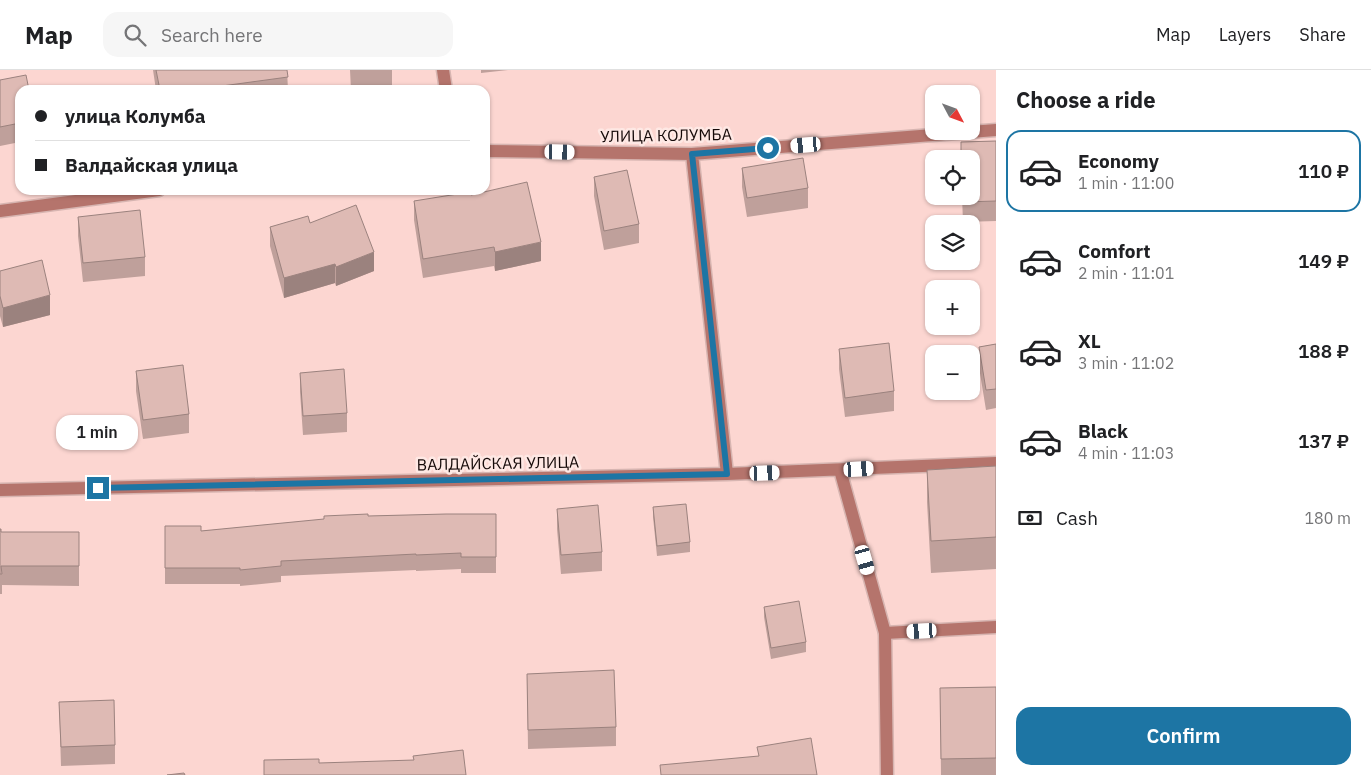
<!DOCTYPE html>
<meta charset="utf-8">
<style>
body{margin:0;font-family:"IBM Plex Sans",sans-serif;background:#f6f6f6;color:#202124;height:100vh;display:flex;flex-direction:column;font-size:19px;white-space:nowrap}
*{box-sizing:border-box;margin:0}
p{font-size:16px;color:#757577}
.icon{flex:none;width:28px;height:28px;fill:none;stroke:currentColor;stroke-width:2;stroke-linecap:round;stroke-linejoin:round}
.map{position:relative;flex:1;overflow:hidden}
.side{display:flex;flex-direction:column;background:#fff;width:375px}
.side>*{flex:none}
.guide{position:absolute;left:15px;top:15px;width:475px;height:110px;border-radius:15px;box-shadow:0 1px 4px #0004;display:grid;align-content:center;height:110px;padding:0 20px;background:#fff}
.needle{width:32px;rotate:131deg}
.tools{position:absolute;left:925px;top:15px;display:grid;gap:10px}
.tools a{display:grid;place-items:center;width:55px;height:55px;border-radius:10px;background:#fff;box-shadow:0 1px 4px #0004;font-size:25px}
.end{position:absolute;width:22px;height:22px;margin:-11px;border:6px solid #1d75a4;background:#fff;box-shadow:0 0 0 2px #fff}
.from{border-radius:50%}
.bubble{position:absolute;height:35px;border-radius:15px;background:#fff;box-shadow:0 1px 4px #0004;font-size:16px;font-weight:600;line-height:35px;text-align:center}
.car{position:absolute;width:15px;height:30px;margin:-15px -8px;border-radius:6px;box-shadow:0 0 4px 1px #0007;background:linear-gradient(#fff 24%,#345 0 40%,#fff 0 76%,#345 0 86%,#fff 0)}
.guide b{display:flex;align-items:center;gap:18px;height:48px;font-size:19px}
.guide b+b{border-top:1px solid #e0e0e0}
.guide i{width:12px;height:12px;background:#202124}
ul{padding:0;list-style:none}
li{display:flex;align-items:center;gap:15px;height:82px;margin:0 10px 8px;padding:0 10px;border:2px solid transparent;border-radius:15px}
li div{flex:1}
li b{display:block;font-size:19px}
li em{font-style:normal;font-weight:600}
li.on{border-color:#1d75a4}
li>.icon{width:45px;height:45px;stroke-width:1.5}
h2{padding:0 20px;font-size:22px;line-height:60px}
.pay{display:flex;align-items:center;gap:12px;height:55px;padding:0 20px;font-size:19px}
.pay p{margin-inline-start:auto}
.button{display:flex;gap:10px;margin-top:auto;padding:10px 20px}
.button a{flex:1;height:58px;border-radius:15px;background:#1d75a4;color:#fff;font-size:20px;font-weight:600;line-height:58px;text-align:center}
header{display:flex;align-items:center;gap:30px;box-sizing:border-box;height:70px;padding:0 25px;background:#fff;border-bottom:1px solid #e0e0e0}
header strong{font-size:24px}
nav{display:flex;gap:28px;margin-inline-start:auto;font-size:18px}
.search{width:350px;height:45px;background:#f6f6f6;display:flex;align-items:center;gap:12px;box-sizing:border-box;padding:0 18px;border-radius:15px;color:#757577;font-size:19px}
main{display:flex;flex:1;min-height:0}
.map>svg:first-child{display:block}
</style>
<header>
<strong>Map</strong>
<div class="search"><svg class="icon" aria-label="search" viewBox="0 0 24 24"><circle cx="10" cy="10" r="6"/><path d="M15 15l6 6"/></svg>Search here</div>
<nav><a>Map</a><a>Layers</a><a>Share</a></nav>
</header>
<main>
<div class="map">
<svg width="996" height="705" viewBox="0 0 996 705">
<rect width="100%" height="100%" fill="#fcd6d1"/>
<g fill="none" stroke-linecap="round" stroke-linejoin="round">
<g stroke="#d7b5b1" stroke-width="15">
<path id="service" d="M885 563 996 557"/>
</g>
<g stroke="#d7b5b1" stroke-width="15">
<path id="minor" d="M443 0 446 20
M485 81 692 84 996 60
M692 84 727 404
M0 141 159 120
M840 400 885 563 887 705
M0 420 727 404 996 393"/>
</g>
<use href="#service" stroke="#b5746c" stroke-width="12"/>
<use href="#minor" stroke="#b5746c" stroke-width="12"/>
</g>
<path fill="#bfa09b" d="M153 0H287L288 20H156Z
M350 0H392V17L351 20Z
M481 0H508L481 3Z
M0 10 20 20V72L0 76Z
M996 71V151L963 152 962 126H971V89H961V72Z
M742 98 808 118V138L747 147 742 117Z
M594 107 639 154V173L604 180 594 126Z
M471 125 541 191 495 201 494 196 423 208 414 150V131Z
M78 147 145 187V206L83 212 78 166Z
M310 153 374 201 336 216 335 213 284 228 270 176V157Z
M0 201 50 245 3 257 0 246Z
M996 274V338L986 340 979 297V277Z
M839 279 894 321V341L845 347 839 299Z
M136 301 189 344V363L143 369 136 321Z
M300 303 347 343V362L303 365 300 322Z
M996 396V499L931 503 927 432V400Z
M653 437 690 472V482L657 486 653 447Z
M557 439 602 482V501L561 504 557 459Z
M496 444V503H461V499L416 501V500L281 506V512L240 516V514H165V456L201 461 368 446Z
M0 459 1 462H79V516L2 515V524H0Z
M764 537 806 572V582L771 589 764 547Z
M527 604 616 657V676L528 679Z
M996 617V705H941L940 618Z
M59 632 115 675V694L61 696Z"/>
<path fill="#9b827e" d="M541 172V191L495 201V182Z
M374 182V201L336 216V197Z
M335 194V213L284 228V208Z
M50 225V245L3 257V238Z"/>
<path fill="#debab4" stroke="#9b827e" d="M156 0H287L288 7 222 16 223 20H160Z
M26 5 29 20H20V53L0 57V10Z
M996 71V131L963 132 962 126H971V89H961V72Z
M803 88 808 118 747 128 742 98Z
M627 100 639 154 604 161 594 107Z
M527 112 541 172 495 182 494 177 423 189 414 131 470 122 471 125Z
M356 135 374 182 336 197 335 194 284 208 270 157 308 146 310 153Z
M140 140 145 187 83 193 78 147Z
M42 190 50 225 3 238 0 226V201Z
M889 273 894 321 845 328 839 279Z
M996 274V319L986 320 979 277Z
M183 295 189 344 143 350 136 301Z
M344 299 347 343 303 346 300 303Z
M996 396V467L931 471 927 400Z
M686 434 690 472 657 476 653 437Z
M598 435 602 482 561 485 557 439Z
M368 444V446L446 444H496V487H461V483L416 485V484L281 491V496L240 500V498H165V456H201V461L324 449V446Z
M0 459H1V462H79V496H1L2 504H0Z
M799 531 806 572 771 578 764 537Z
M614 600 616 657 528 660 527 604Z
M996 617V688L941 689 940 618Z
M114 630 115 675 61 677 59 632Z
M811 668 817 705H661L660 695 759 686 757 677Z
M463 680 466 705H264V690L319 689V693L414 690 413 686Z
M184 703 185 705H167Z"/>
<g fill="none" stroke-linecap="round" stroke-linejoin="round">
<path stroke="#1d75a4" stroke-width="6" d="M98 418 727 404 692 84 768 78"/>
</g>
<g text-anchor="middle" dominant-baseline="central" stroke-width="5" stroke-linejoin="round" paint-order="stroke">
<g font-size="16" fill="#150908" stroke="#fee8e4">
<text transform="translate(666 65) rotate(-1)">УЛИЦА КОЛУМБА</text>
<text transform="translate(498 393) rotate(-1)">ВАЛДАЙСКАЯ УЛИЦА</text>
</g>
</g>
</svg>
<div class="tools">
<a><svg class="needle" viewBox="-14 -14 28 28"><path d="M0-13l5 13h-10z" fill="#e53935"/><path d="M0 13l5-13h-10z" fill="#757577"/></svg></a>
<a><svg class="icon" aria-label="locate" viewBox="0 0 24 24"><circle cx="12" cy="12" r="6"/><path d="M12 2v4M12 18v4M2 12h4M18 12h4"/></svg></a>
<a><svg class="icon" aria-label="layers" viewBox="0 0 24 24"><path d="M12 4l9 5-9 5-9-5zM3 14l9 5 9-5"/></svg></a>
<a>+</a>
<a>−</a>
</div>
<i class="end from" style="left:768px;top:78px"></i>
<i class="end" style="left:98px;top:418px"></i>
<div class="bubble" style="left:56px;top:345px;width:82px">1 min</div>
<i class="car" style="left:806px;top:75px;rotate:265deg"></i>
<i class="car" style="left:560px;top:82px;rotate:91deg"></i>
<i class="car" style="left:859px;top:399px;rotate:87deg"></i>
<i class="car" style="left:765px;top:403px;rotate:88deg"></i>
<i class="car" style="left:865px;top:490px;rotate:164deg"></i>
<i class="car" style="left:922px;top:561px;rotate:267deg"></i>
<div class="guide">
<b><i class="from"></i>улица Колумба</b>
<b><i></i>Валдайская улица</b>
</div>
</div>
<section class="side">
<h2>Choose a ride</h2>
<ul>
<li class="on"><svg class="icon" aria-label="car" viewBox="0 0 24 24"><path d="M5 17H2v-5l4-1 3-4h7l3 4 3 1v5h-3M9 17h6M6 11h13"/><circle cx="7" cy="17" r="2"/><circle cx="17" cy="17" r="2"/></svg><div><b>Economy</b><p>1 min · 11:00</p></div><em>110 ₽</em></li>
<li><svg class="icon" aria-label="car" viewBox="0 0 24 24"><path d="M5 17H2v-5l4-1 3-4h7l3 4 3 1v5h-3M9 17h6M6 11h13"/><circle cx="7" cy="17" r="2"/><circle cx="17" cy="17" r="2"/></svg><div><b>Comfort</b><p>2 min · 11:01</p></div><em>149 ₽</em></li>
<li><svg class="icon" aria-label="car" viewBox="0 0 24 24"><path d="M5 17H2v-5l4-1 3-4h7l3 4 3 1v5h-3M9 17h6M6 11h13"/><circle cx="7" cy="17" r="2"/><circle cx="17" cy="17" r="2"/></svg><div><b>XL</b><p>3 min · 11:02</p></div><em>188 ₽</em></li>
<li><svg class="icon" aria-label="car" viewBox="0 0 24 24"><path d="M5 17H2v-5l4-1 3-4h7l3 4 3 1v5h-3M9 17h6M6 11h13"/><circle cx="7" cy="17" r="2"/><circle cx="17" cy="17" r="2"/></svg><div><b>Black</b><p>4 min · 11:03</p></div><em>137 ₽</em></li>
</ul>
<div class="pay"><svg class="icon" aria-label="cash" viewBox="0 0 24 24"><path d="M3 7h18v10H3z"/><circle cx="12" cy="12" r="2"/></svg>Cash<p>180 m</p></div>
<div class="button"><a>Confirm</a></div>
</section>
</main>
